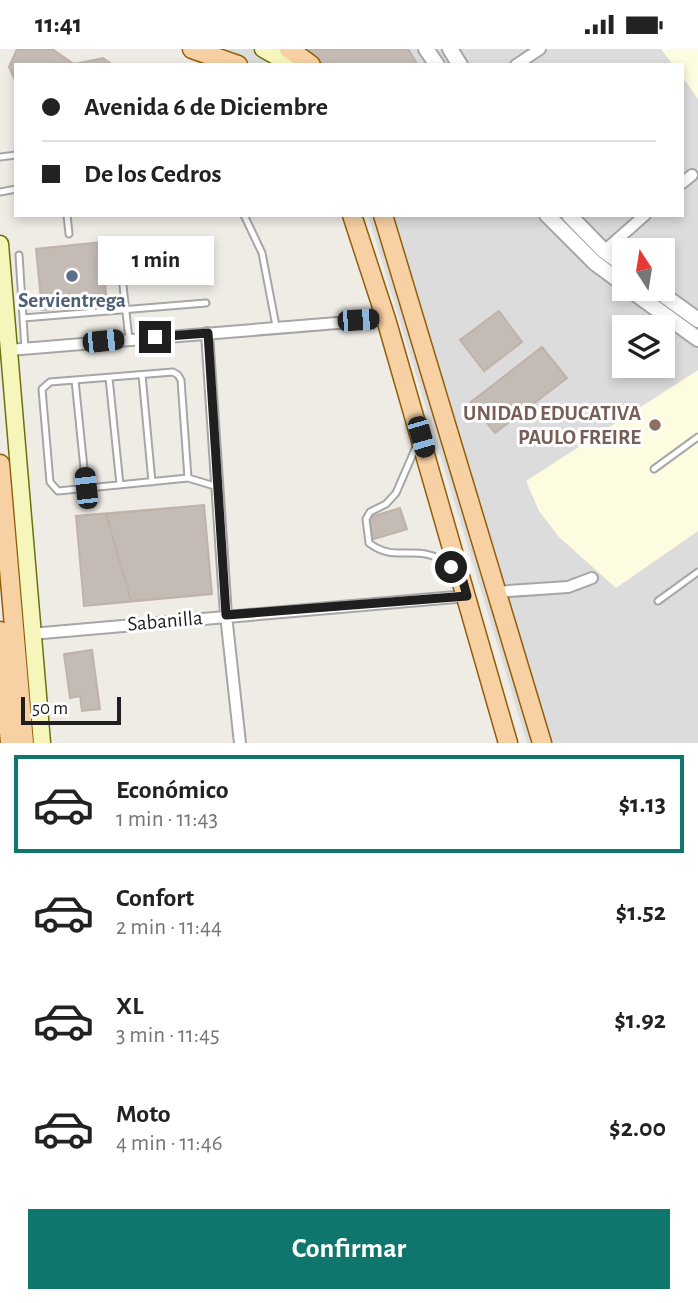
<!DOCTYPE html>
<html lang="es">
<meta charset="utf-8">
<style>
body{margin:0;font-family:"Alegreya Sans",sans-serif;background:#f2f2f2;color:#222;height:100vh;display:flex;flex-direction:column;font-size:26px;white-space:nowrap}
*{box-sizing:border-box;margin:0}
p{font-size:23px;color:#767676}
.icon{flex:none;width:38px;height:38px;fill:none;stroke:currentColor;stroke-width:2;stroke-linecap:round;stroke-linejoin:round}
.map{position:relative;height:694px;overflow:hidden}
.drawer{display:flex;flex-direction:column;background:#fff;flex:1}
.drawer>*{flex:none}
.top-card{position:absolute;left:14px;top:14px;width:670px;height:154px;border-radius:0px;box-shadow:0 4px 10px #0003;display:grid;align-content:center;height:154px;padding:0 28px;background:#fff}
.needle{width:46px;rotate:348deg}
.buttons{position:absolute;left:612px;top:189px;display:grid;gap:14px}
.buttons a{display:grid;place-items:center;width:63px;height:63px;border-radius:0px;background:#fff;box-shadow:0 4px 10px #0003;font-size:35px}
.scale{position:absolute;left:21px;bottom:18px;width:100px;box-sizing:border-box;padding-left:7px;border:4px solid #1f1f1f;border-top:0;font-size:19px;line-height:24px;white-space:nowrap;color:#1f1f1f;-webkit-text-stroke:5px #fff;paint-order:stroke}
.end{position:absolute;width:32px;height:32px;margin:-16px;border:9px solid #1f1f1f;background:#fff;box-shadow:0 0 0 4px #fff}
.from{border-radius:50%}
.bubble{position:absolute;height:49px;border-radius:0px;background:#fff;box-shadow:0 4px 10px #0003;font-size:23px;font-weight:700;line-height:49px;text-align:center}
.car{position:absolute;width:21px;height:42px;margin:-21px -10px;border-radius:9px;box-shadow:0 0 5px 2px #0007;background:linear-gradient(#222 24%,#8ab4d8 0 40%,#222 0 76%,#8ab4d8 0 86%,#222 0)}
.top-card b{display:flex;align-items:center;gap:24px;height:66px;font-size:26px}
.top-card b+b{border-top:2px solid #e0e0e0}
.top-card i{width:18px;height:18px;background:#222}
ul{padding:12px 0 0;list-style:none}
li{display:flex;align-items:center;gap:21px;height:98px;margin:0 14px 10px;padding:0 14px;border:4px solid transparent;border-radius:0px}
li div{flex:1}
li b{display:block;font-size:26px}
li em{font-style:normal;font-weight:700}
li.active{border-color:#0f766e}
li>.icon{width:63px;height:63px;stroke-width:1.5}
.cta{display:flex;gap:14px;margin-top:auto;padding:14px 28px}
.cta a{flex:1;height:80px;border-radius:0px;background:#0f766e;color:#fff;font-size:28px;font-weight:700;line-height:80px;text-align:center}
.status{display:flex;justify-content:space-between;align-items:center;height:49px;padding:0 35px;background:#fff;direction:ltr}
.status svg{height:19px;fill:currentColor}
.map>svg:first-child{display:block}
</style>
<div class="status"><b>11:41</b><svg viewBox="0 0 49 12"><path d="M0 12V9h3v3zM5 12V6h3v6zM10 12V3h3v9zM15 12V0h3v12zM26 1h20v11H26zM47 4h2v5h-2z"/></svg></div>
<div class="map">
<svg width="698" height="694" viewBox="0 0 698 694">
<rect width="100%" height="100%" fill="#efece6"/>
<path fill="#dddcdc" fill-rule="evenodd" d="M204 0H698V694H527L368 166H682V16H256ZM625 201H663V240H625ZM625 278H663V317H625Z"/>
<path fill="#fdfce0" d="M661 0H698V50L683 29 682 16H673Z
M698 321V482L616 539 559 488 539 462 526 432Z"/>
<path fill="#c4bbb5" stroke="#c0b2a9" stroke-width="2" d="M17 0H52L74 15 103 9 113 16H16V33L9 18Z
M307 0H408L418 16H324Z
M101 193 107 255 42 261 36 200Z
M499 262 522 293 484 322 460 291Z
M542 298 567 329 495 384 471 353Z
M204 456 212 545 84 557 76 467Z
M204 456 212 545 131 552 106 465Z
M400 459 407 480 374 490 367 469Z
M92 601 100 660 82 662 80 647 70 649 64 605Z"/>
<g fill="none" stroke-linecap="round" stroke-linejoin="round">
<g stroke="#a6a6a6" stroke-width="9">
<path id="service" d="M0 108 16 106
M0 143 16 140
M67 166 69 185
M244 166 262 204 276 277
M119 201 129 290
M19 206 25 300
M23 269 206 254
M173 323 178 326 181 331 188 429 58 442 50 433 42 340 50 333Z
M142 326 152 433
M109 329 120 436
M75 331 86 439
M416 398 396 444 386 455 370 463 366 470 369 494C397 516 419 491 450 517
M654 420 698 388
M188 429 218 438
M658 552 698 523"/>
</g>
<g stroke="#a6a6a6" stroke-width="14">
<path id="minor" d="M516 16 540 0
M682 134 692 126
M604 202 645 166
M207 284 226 566 240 694
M9 301 386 270
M495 543 568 538 592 529
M31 585 467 547"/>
</g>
<g stroke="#a6a6a6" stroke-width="18">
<path id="tertiary" d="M426 0 437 16
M450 0 460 16
M547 166 595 214 625 236
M569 166 604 202 625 217
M629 240 698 290
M655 240 698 271"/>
</g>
<g stroke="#6a720a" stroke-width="19">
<path id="secondary" d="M263 0 292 16
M0 195 42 694"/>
</g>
<g stroke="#925f07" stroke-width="21">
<path id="primary" d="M192 0 238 16
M289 0 311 16
M352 166 386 270 508 694
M383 166 542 694
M0 415 24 694
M0 582 10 694"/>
</g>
<use href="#service" stroke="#fff" stroke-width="5"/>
<use href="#minor" stroke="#fff" stroke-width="10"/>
<use href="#tertiary" stroke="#fff" stroke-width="14"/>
<use href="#secondary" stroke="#f6f6bc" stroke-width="16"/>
<use href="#primary" stroke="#f7d0a3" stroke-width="18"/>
</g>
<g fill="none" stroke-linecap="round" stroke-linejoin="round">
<path stroke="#1f1f1f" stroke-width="9" d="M155 288 208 284 226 566 467 547 460 521 451 518"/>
</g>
<circle fill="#5c6f8a" stroke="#fff" stroke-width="2.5" cx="72" cy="227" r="7"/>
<circle fill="#8d6e63" stroke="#fff" stroke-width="2.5" cx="655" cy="376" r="7"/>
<g text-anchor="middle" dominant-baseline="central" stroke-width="6" stroke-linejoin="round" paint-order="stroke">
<g font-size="21" font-weight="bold" fill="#4e5e75" stroke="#fff">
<text x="72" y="251">Servientrega</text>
</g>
<g font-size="21" font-weight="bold" fill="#785e54" stroke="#fff" text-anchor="end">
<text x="641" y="364">UNIDAD EDUCATIVA<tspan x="641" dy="24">PAULO FREIRE</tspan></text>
</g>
<g font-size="21" fill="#1f1f1f" stroke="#fff">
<text transform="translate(165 572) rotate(-5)">Sabanilla</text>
</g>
</g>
</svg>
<div class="buttons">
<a><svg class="needle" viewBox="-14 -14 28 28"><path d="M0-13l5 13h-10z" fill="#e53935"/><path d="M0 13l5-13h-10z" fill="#767676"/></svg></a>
<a><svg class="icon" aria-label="layers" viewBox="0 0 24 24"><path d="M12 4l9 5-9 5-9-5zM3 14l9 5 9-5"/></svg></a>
</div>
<div class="scale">50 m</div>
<i class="end from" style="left:451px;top:518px"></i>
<i class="end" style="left:155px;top:288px"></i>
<div class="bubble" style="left:98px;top:187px;width:116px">1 min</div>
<i class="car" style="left:358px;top:271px;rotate:86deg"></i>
<i class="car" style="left:103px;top:292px;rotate:84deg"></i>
<i class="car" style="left:421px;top:388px;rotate:164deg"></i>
<i class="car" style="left:86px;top:439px;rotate:354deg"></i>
<div class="top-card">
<b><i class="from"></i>Avenida 6 de Diciembre</b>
<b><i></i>De los Cedros</b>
</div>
</div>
<section class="drawer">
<ul>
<li class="active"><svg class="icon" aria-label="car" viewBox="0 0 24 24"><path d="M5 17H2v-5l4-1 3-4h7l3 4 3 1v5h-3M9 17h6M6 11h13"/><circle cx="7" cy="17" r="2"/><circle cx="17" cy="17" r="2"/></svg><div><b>Económico</b><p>1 min · 11:43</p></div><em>$1.13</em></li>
<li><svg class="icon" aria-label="car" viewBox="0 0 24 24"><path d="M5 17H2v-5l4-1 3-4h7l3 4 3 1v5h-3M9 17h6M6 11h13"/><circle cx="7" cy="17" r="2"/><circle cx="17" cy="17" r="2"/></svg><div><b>Confort</b><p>2 min · 11:44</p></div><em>$1.52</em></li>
<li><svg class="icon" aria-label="car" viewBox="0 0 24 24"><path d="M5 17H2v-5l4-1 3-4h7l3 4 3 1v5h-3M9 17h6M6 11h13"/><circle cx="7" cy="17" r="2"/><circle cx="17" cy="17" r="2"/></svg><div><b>XL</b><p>3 min · 11:45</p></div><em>$1.92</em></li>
<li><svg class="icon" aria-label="car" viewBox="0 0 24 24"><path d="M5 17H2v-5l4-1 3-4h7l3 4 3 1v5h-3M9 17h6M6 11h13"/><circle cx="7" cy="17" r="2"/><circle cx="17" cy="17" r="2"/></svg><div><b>Moto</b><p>4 min · 11:46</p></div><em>$2.00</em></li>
</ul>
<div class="cta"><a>Confirmar</a></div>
</section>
